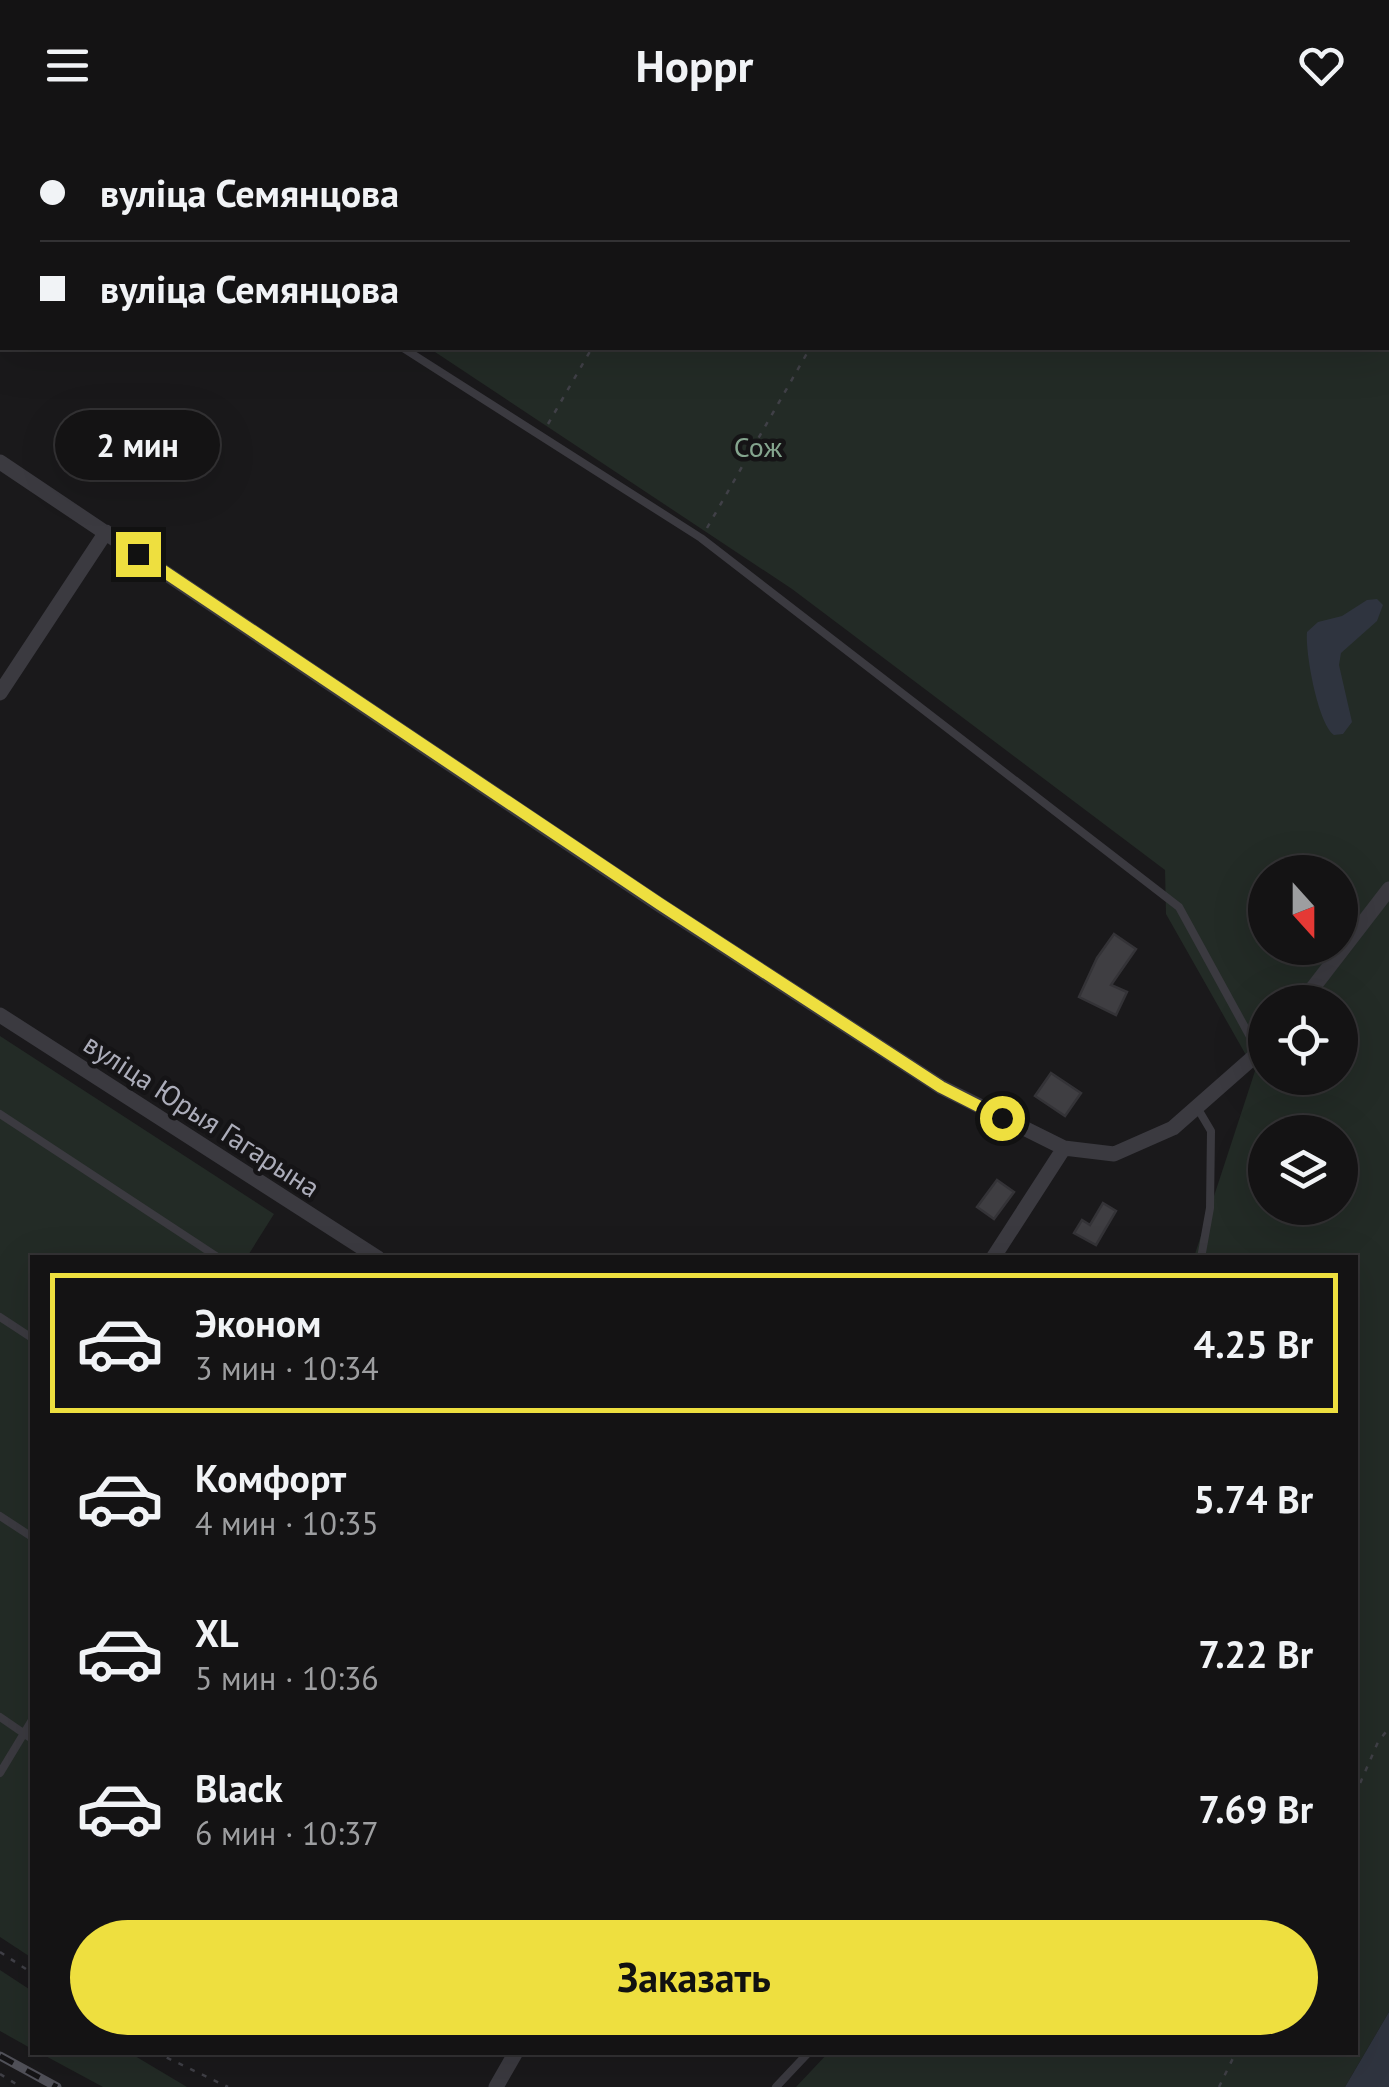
<!DOCTYPE html>
<html lang="ru">
<meta charset="utf-8">
<style>
body{margin:0;font-family:"PT Sans",sans-serif;background:#212022;color:#f1f3f6;height:100vh;display:flex;flex-direction:column;font-size:38px;white-space:nowrap}
*{box-sizing:border-box;margin:0}
p{font-size:32px;color:#9d9ea0}
.icon{flex:none;width:55px;height:55px;fill:none;stroke:currentColor;stroke-width:2;stroke-linecap:round;stroke-linejoin:round}
.map{position:relative;flex:1;overflow:hidden}
.side{position:absolute;left:30px;top:1125px;width:1328px;height:800px;display:flex;flex-direction:column;background:#141314;border-radius:0px;box-shadow:0 10px 40px #0002,0 0 0 2px #333234}
.side>*{flex:none}
.guide{position:absolute;left:0px;top:0px;width:1390px;height:220px;box-shadow:0 10px 40px #0002,0 0 0 2px #333234;display:grid;align-content:center;height:220px;padding:0 40px;background:#141314}
.needle{width:65px;rotate:159deg}
.controls{position:absolute;left:1248px;top:725px;display:grid;gap:20px}
.controls a{display:grid;place-items:center;width:110px;height:110px;border-radius:50%;background:#141314;box-shadow:0 10px 40px #0002,0 0 0 2px #333234;font-size:50px}
.end{position:absolute;width:45px;height:45px;margin:-22px;border:12px solid #eedf3f;background:#111;box-shadow:0 0 0 5px #111}
.from{border-radius:50%}
.bubble{position:absolute;height:70px;border-radius:35px;background:#141314;box-shadow:0 10px 40px #0002,0 0 0 2px #333234;font-size:32px;font-weight:800;line-height:70px;text-align:center}
.guide b{display:flex;align-items:center;gap:35px;height:95px;font-size:38px}
.guide b+b{border-top:2px solid #333234}
.guide i{width:25px;height:25px;background:#f1f3f6}
ul{padding:18px 0 0;list-style:none}
li{display:flex;align-items:center;gap:30px;height:140px;margin:0 20px 15px;padding:0 20px;border:5px solid transparent;border-radius:0px}
li div{flex:1}
li b{display:block;font-size:38px}
li em{font-style:normal;font-weight:800}
li.active{border-color:#eedf3f}
li>.icon{width:90px;height:90px;stroke-width:1.5}
.primary-button{display:flex;gap:20px;margin-top:auto;padding:20px 40px}
.primary-button a{flex:1;height:115px;border-radius:60px;background:#eedf3f;color:#111;font-size:40px;font-weight:800;line-height:115px;text-align:center}
header{display:flex;justify-content:space-between;align-items:center;height:130px;padding:0 40px;background:#141314;font-size:45px;font-weight:800}
.map>svg:first-child{display:block}
</style>
<header><svg class="icon" aria-label="menu" viewBox="0 0 24 24"><path d="M4 6h16M4 12h16M4 18h16"/></svg>Hoppr<svg class="icon" aria-label="heart" viewBox="0 0 24 24"><path d="M12 20l-8-8c-3-5 5-10 8-4 3-6 11-1 8 4z"/></svg></header>
<div class="map">
<svg width="1389" height="1957" viewBox="0 0 1389 1957">
<rect width="100%" height="100%" fill="#1a191b"/>
<path fill="#232b26" fill-rule="evenodd" d="M95 0H1389V1882L1345 1957H796L828 1923 1355 1922V1128L1194 1127 1255 941 1166 784 1165 740 792 459 429 218H1388V2ZM1265 742H1340V818H1265ZM1265 872H1340V948H1265ZM1265 1002H1340V1078H1265Z
M0 906 274 1084 247 1127 32 1128V1828L0 1807Z
M0 1840 32 1861V1919L0 1901Z
M40 1923H130L187 1957H103Z"/>
<path fill="#2f343f" d="M1377 469 1383 475 1377 491 1341 523 1339 535 1352 592 1343 604 1334 605C1318 594 1305 522 1307 502L1318 492 1342 486 1367 470Z
M1389 1882V1957H1345Z"/>
<path fill="#3f3e42" stroke="#343337" stroke-width="2.5" d="M1114 804 1136 819 1111 855 1127 862 1116 885 1079 867 1097 828Z
M1051 943 1081 963 1065 986 1035 966Z
M997 1050 1014 1062 994 1089 977 1077Z
M1103 1073 1116 1081 1096 1115 1074 1103 1082 1090 1090 1095Z"/>
<g fill="none" stroke-linecap="round" stroke-linejoin="round">
<path stroke="#404047" stroke-width="2.5" stroke-dasharray="5 8" stroke-linecap="butt" d="M635 0 637 2
M484 2 485 0
M548 294 592 218
M707 398 810 218
M1355 1665 1378 1612 1389 1598
M0 1822 32 1843
M155 1922 228 1957
M0 1944 21 1957
M1219 1957 1236 1922"/>
<path stroke="#3b3a40" stroke-width="8" d="M74 0 78 2
M403 218 701 408 1179 777 1259 923
M1198 979 1211 1001 1210 1078 1201 1128
M0 984 219 1128
M0 1187 32 1208
M0 1386 32 1407
M0 1587 32 1609
M0 1643 32 1590
M776 1957 809 1922"/>
<path stroke="#3b3a40" stroke-width="15" d="M0 332 660 775 941 957 1064 1018 1114 1024 1173 998 1265 917
M0 563 106 402
M1302 872 1389 759
M0 885 378 1128
M993 1128 1064 1018
M496 1957 516 1922"/>
<g stroke="#515159" stroke-width="9">
<path id="rail" d="M0 1926 57 1957"/>
</g>
<use href="#rail" stroke="#151416" stroke-width="5" stroke-dasharray="15" stroke-linecap="butt"/>
</g>
<g fill="none" stroke-linecap="round" stroke-linejoin="round">
<path stroke="#eedf3f" stroke-width="12" d="M138 424 660 774 941 957 1002 988"/>
</g>
<g text-anchor="middle" dominant-baseline="central" stroke-width="9" stroke-linejoin="round" paint-order="stroke">
<g font-size="28" fill="#84a58e" stroke="#151416">
<text x="758" y="316">Сож</text>
</g>
<g font-size="28" fill="#acadba" stroke="#151416">
<text transform="translate(202 985) rotate(33)">вуліца Юрыя Гагарына</text>
</g>
</g>
</svg>
<div class="controls">
<a><svg class="needle" viewBox="-14 -14 28 28"><path d="M0-13l5 13h-10z" fill="#e53935"/><path d="M0 13l5-13h-10z" fill="#9d9ea0"/></svg></a>
<a><svg class="icon" aria-label="locate" viewBox="0 0 24 24"><circle cx="12" cy="12" r="6"/><path d="M12 2v4M12 18v4M2 12h4M18 12h4"/></svg></a>
<a><svg class="icon" aria-label="layers" viewBox="0 0 24 24"><path d="M12 4l9 5-9 5-9-5zM3 14l9 5 9-5"/></svg></a>
</div>
<i class="end from" style="left:1002px;top:988px"></i>
<i class="end" style="left:138px;top:424px"></i>
<div class="bubble" style="left:55px;top:280px;width:165px">2 мин</div>
<div class="guide">
<b><i class="from"></i>вуліца Семянцова</b>
<b><i></i>вуліца Семянцова</b>
</div>
<section class="side">
<ul>
<li class="active"><svg class="icon" aria-label="car" viewBox="0 0 24 24"><path d="M5 17H2v-5l4-1 3-4h7l3 4 3 1v5h-3M9 17h6M6 11h13"/><circle cx="7" cy="17" r="2"/><circle cx="17" cy="17" r="2"/></svg><div><b>Эконом</b><p>3 мин · 10:34</p></div><em>4.25 Br</em></li>
<li><svg class="icon" aria-label="car" viewBox="0 0 24 24"><path d="M5 17H2v-5l4-1 3-4h7l3 4 3 1v5h-3M9 17h6M6 11h13"/><circle cx="7" cy="17" r="2"/><circle cx="17" cy="17" r="2"/></svg><div><b>Комфорт</b><p>4 мин · 10:35</p></div><em>5.74 Br</em></li>
<li><svg class="icon" aria-label="car" viewBox="0 0 24 24"><path d="M5 17H2v-5l4-1 3-4h7l3 4 3 1v5h-3M9 17h6M6 11h13"/><circle cx="7" cy="17" r="2"/><circle cx="17" cy="17" r="2"/></svg><div><b>XL</b><p>5 мин · 10:36</p></div><em>7.22 Br</em></li>
<li><svg class="icon" aria-label="car" viewBox="0 0 24 24"><path d="M5 17H2v-5l4-1 3-4h7l3 4 3 1v5h-3M9 17h6M6 11h13"/><circle cx="7" cy="17" r="2"/><circle cx="17" cy="17" r="2"/></svg><div><b>Black</b><p>6 мин · 10:37</p></div><em>7.69 Br</em></li>
</ul>
<div class="primary-button"><a>Заказать</a></div>
</section>
</div>
